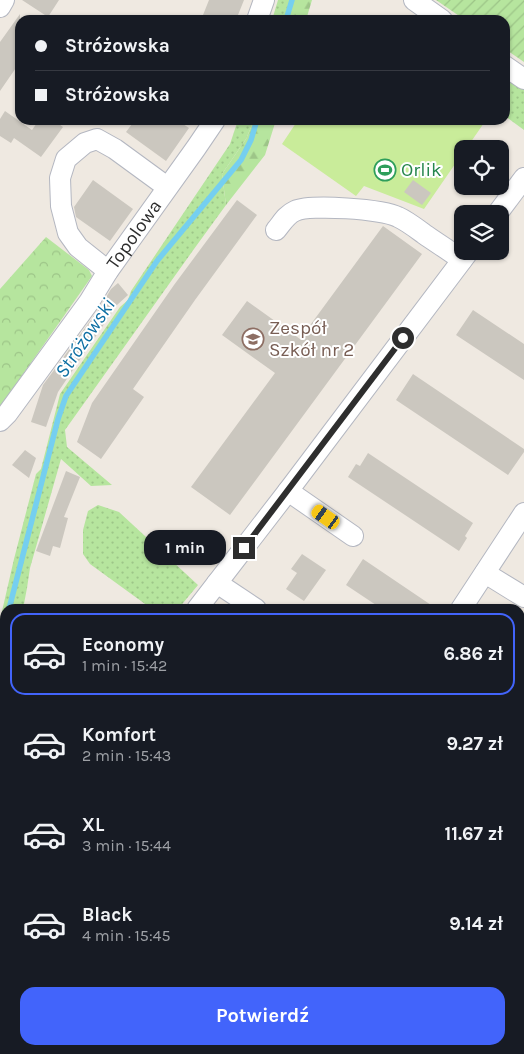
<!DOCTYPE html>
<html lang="pl">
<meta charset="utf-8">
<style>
body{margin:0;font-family:Karla,sans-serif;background:#242831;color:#f1f3f6;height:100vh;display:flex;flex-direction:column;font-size:19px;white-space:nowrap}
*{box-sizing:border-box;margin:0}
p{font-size:16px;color:#9ea1a6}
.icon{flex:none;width:28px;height:28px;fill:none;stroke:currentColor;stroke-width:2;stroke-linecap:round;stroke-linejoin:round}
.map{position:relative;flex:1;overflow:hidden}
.details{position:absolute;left:0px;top:604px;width:525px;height:451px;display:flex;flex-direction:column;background:#171b24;border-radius:15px 15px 0 0;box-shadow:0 1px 4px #0004}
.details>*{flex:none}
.banner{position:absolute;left:15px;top:15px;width:495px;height:110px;border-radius:15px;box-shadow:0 1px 4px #0004;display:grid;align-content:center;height:110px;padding:0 20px;background:#171b24}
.controls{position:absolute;left:454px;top:140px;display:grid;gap:10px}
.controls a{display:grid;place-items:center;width:55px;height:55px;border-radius:10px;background:#171b24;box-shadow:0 1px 4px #0004;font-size:25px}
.end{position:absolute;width:22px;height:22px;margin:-11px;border:6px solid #2e2e2e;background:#fff;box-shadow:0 0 0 2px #fff}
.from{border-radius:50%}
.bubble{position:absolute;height:35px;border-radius:15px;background:#171b24;box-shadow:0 1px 4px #0004;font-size:16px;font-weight:700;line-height:35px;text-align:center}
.car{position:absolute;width:15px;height:30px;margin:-15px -8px;border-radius:6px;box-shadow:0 0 4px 1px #0007;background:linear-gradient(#f5c518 24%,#345 0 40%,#f5c518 0 76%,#345 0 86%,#f5c518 0)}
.banner b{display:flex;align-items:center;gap:18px;height:48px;font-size:19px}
.banner b+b{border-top:1px solid #363941}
.banner i{width:12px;height:12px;background:#f1f3f6}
ul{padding:9px 0 0;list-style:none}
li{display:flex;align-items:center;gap:15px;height:82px;margin:0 10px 8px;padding:0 10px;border:2px solid transparent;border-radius:15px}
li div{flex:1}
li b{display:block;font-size:19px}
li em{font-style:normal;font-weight:700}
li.selected{border-color:#4264fb}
li>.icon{width:45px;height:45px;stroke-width:1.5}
.primary-button{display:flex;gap:10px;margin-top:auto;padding:10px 20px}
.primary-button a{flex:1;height:58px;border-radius:15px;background:#4264fb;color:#fff;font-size:20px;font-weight:700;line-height:58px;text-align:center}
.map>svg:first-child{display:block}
</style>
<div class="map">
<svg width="524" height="1054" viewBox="0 0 524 1054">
<defs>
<pattern id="grass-dots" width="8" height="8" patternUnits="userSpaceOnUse" patternTransform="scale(1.25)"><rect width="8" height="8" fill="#b6e59e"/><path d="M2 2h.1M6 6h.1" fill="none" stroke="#9dc588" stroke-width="1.8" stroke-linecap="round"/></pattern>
<pattern id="forest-firs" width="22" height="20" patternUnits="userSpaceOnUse" patternTransform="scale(1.25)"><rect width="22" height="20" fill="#b6e59e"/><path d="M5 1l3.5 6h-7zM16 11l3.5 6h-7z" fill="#9dc588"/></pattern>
<pattern id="park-crowns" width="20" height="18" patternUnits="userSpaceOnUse" patternTransform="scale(1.25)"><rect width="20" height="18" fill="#b6e59e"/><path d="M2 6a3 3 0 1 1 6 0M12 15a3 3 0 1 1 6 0" fill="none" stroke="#9dc588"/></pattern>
<pattern id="garden-furrows" width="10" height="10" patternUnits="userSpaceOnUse" patternTransform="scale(1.25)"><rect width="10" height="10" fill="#b6e59e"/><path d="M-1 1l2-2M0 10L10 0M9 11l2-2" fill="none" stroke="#9dc588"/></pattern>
</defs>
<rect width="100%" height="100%" fill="#efe9e1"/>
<path fill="url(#grass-dots)" d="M278 0H294L287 20H272Z
M505 74 524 88V130L505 116Z
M238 120H254L246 139 222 174 226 205 194 249 65 430 67 447 112 485 91 486 61 459 30 568 27 588 23 609H5V793L0 796V620L14 559 36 474 41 469 60 394 120 307 128 300 131 291 230 144Z
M98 505 119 512 198 585 178 609H152L90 564 83 554V530L88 511Z
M5 827V1050H110L104 1054H2L0 1050V830Z"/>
<path fill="url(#forest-firs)" d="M294 0H312L306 20H287Z
M254 120H276L265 155 226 205 222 174 246 139Z"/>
<path fill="url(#park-crowns)" d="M46 237 89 270 92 276 0 407V289Z"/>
<path fill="url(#garden-furrows)" d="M436 0H524V62L505 49V20H465Z"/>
<path fill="#c9ec9a" d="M298 120H486L466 149H462V154L424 209 364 186 356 196 282 144Z"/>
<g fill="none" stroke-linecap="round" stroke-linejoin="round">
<path stroke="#75cff0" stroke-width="5.5" d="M286 20 292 0
M9 609 58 419 66 396 157 261 241 160 251 140 257 120
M0 743 5 649
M520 888 524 883
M361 1054 365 1050"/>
</g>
<path fill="#cbc7bf" d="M22 0H59L48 17Z
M209 0H244L236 20H201Z
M20 14V62L0 91V42Z
M5 111 32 130 39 120H53L63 127 41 157 14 138 11 143 0 136V119Z
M135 120H177L189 128 166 161 126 132Z
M93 180 133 209 110 241 76 217 74 207Z
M413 180 431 193 422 205 404 192Z
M237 200 257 215 195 300 133 389 144 397 101 459 77 442 92 403 174 285Z
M383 226 422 254 230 515 191 487 275 373 222 335 247 301 300 339Z
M118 283 128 295 117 305 58 392 46 427 31 422 43 385 99 309 111 289Z
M473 310 524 344V380L456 335Z
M413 374 524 449V452L508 475 396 400Z
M25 450 36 458 29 478 12 465Z
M368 453 473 523 465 536 467 538 459 551 348 477 356 464 360 466Z
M66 471 80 477 64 517 68 518 60 548 53 546 50 556 36 551Z
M302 554 326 570 304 601 286 589 297 573 291 569Z
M363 559 437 609H382L346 585Z"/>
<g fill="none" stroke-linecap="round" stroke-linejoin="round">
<g stroke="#b4b7c1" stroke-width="22">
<g id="minor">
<path d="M414 0 442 20"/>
<path d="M0 7 4 0"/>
<path d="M257 20 264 0"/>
<path d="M505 66 524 79"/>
<path d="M497 214 524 178"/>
<path d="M276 230C282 223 286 215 295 211 310 204 383 209 398 217 407 221 416 228 424 234 437 243 450 251 462 260"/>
<path d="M108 271 78 247 68 233 61 206 60 178 66 159 85 143 97 139 115 149 167 187"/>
<path id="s1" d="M0 421 7 414 89 302 108 271 196 148 215 120"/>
<path d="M288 491 353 536"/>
<path d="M485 573 524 597"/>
<path d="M217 583 256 609"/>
<path d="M197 609 288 491 469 251"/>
<path d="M461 609 524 513"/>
<path d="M520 744 524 746"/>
<path d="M0 814 5 811"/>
<path d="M520 1054 524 1050"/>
</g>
</g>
<use href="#minor" stroke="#fff" stroke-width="20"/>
</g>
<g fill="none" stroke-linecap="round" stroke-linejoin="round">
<path stroke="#2e2e2e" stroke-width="6" d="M244 548 403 338"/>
</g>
<defs>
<g id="stadium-ring" transform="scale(1.125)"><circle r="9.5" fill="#fff" stroke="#2e9e5b" stroke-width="1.5"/><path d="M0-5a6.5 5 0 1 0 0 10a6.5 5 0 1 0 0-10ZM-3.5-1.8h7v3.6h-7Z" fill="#2e9e5b"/></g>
<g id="school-ring" transform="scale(1.125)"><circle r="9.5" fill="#fff" stroke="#8d6e63" stroke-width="1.5"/><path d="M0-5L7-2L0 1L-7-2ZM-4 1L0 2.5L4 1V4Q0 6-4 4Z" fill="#8d6e63"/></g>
</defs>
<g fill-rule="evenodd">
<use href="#stadium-ring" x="385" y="170"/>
<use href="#school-ring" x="253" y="339"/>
</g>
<g text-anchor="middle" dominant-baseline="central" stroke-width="4" stroke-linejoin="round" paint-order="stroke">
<g font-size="19" fill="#27864d" stroke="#fff" text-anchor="start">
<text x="401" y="170">Orlik</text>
</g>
<g font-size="19" fill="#2e2e2e" stroke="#fff">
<text stroke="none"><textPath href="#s1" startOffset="230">Topolowa</textPath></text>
</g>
<g font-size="19" fill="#785e54" stroke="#fff" text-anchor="start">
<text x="269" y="328">Zespół<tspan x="269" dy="22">Szkół nr 2</tspan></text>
</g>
<g font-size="20" font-style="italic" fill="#0d6fa3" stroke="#fff">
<text transform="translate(85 338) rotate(-56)">Stróżowski</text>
</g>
</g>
</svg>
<div class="controls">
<a><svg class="icon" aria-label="locate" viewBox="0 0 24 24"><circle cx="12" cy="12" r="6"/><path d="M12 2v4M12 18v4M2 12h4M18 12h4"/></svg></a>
<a><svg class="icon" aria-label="layers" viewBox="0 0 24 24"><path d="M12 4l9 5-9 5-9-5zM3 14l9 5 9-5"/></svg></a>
</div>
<i class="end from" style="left:403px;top:338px"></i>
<i class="end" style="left:244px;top:548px"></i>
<div class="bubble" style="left:144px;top:530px;width:82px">1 min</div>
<i class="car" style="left:326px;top:517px;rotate:305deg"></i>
<div class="banner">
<b><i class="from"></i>Stróżowska</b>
<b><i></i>Stróżowska</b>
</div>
<section class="details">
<ul>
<li class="selected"><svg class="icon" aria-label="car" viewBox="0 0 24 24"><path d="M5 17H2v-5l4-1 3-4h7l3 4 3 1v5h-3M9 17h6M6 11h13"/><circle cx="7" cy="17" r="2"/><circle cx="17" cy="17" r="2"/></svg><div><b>Economy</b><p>1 min · 15:42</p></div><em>6.86 zł</em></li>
<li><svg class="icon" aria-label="car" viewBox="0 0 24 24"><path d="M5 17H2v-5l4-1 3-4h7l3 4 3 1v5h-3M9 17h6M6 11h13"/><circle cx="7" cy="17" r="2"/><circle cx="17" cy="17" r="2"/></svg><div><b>Komfort</b><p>2 min · 15:43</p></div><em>9.27 zł</em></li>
<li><svg class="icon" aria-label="car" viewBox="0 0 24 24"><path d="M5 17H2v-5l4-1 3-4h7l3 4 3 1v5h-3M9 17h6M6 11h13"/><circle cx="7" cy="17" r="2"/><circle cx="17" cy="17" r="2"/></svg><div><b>XL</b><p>3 min · 15:44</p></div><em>11.67 zł</em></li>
<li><svg class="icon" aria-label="car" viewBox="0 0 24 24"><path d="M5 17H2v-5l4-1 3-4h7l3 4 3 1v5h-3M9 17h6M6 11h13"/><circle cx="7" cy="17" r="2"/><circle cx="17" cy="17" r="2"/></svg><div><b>Black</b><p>4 min · 15:45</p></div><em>9.14 zł</em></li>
</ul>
<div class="primary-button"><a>Potwierdź</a></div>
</section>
</div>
